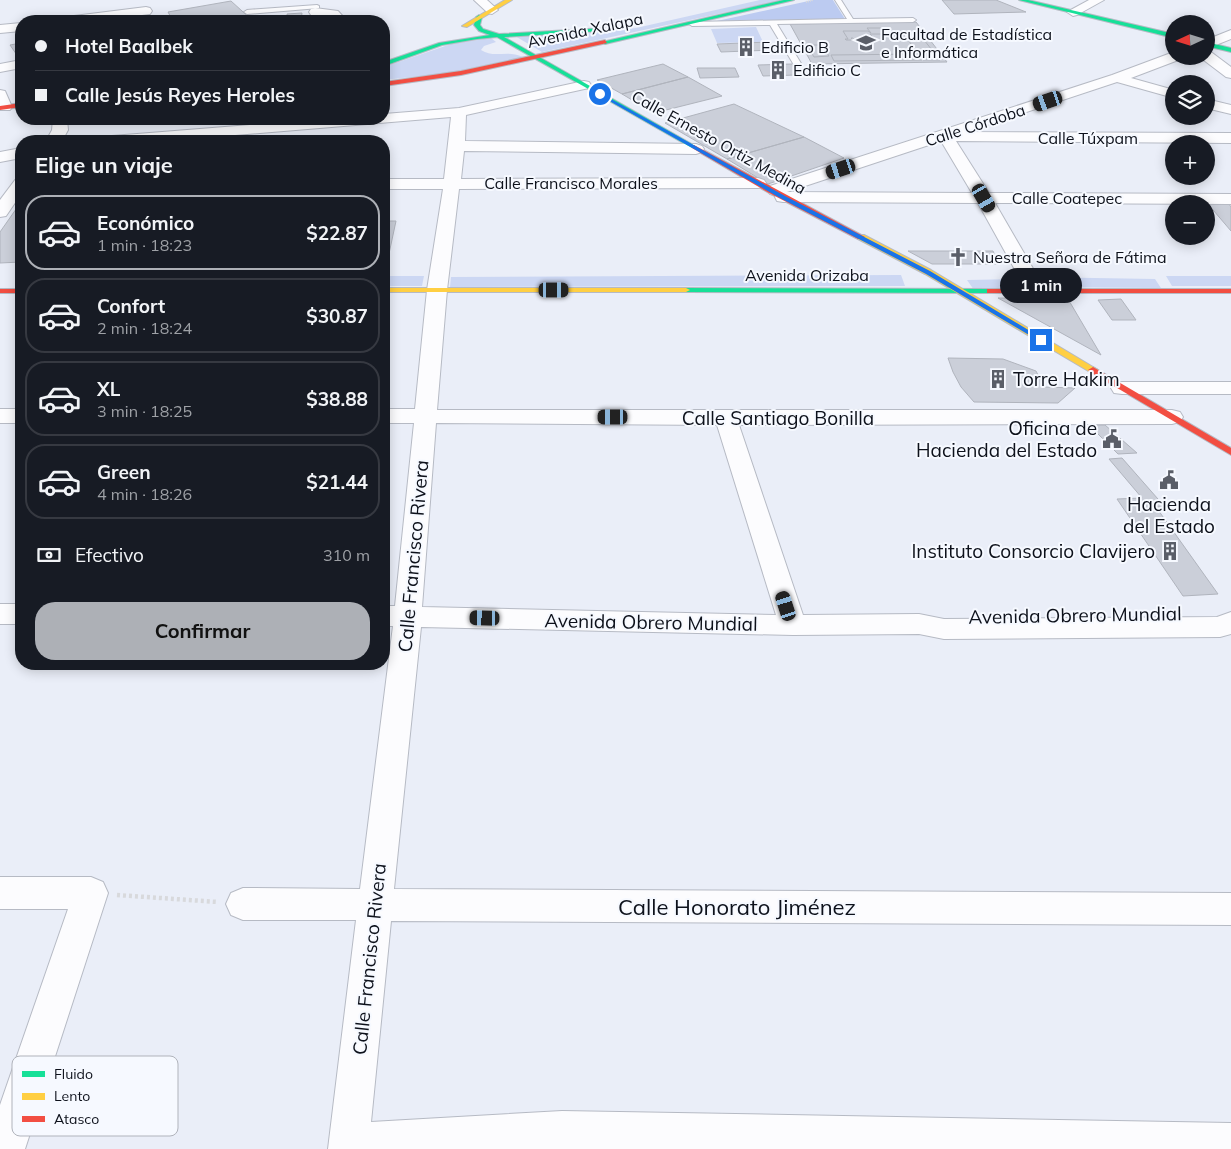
<!DOCTYPE html>
<html lang="es">
<meta charset="utf-8">
<style>
body{margin:0;font-family:Mulish,sans-serif;background:#20242c;color:#f1f3f6;height:100vh;display:flex;flex-direction:column;font-size:19px;white-space:nowrap}
*{box-sizing:border-box;margin:0}
p{font-size:16px;color:#9ea1a6}
.icon{flex:none;width:28px;height:28px;fill:none;stroke:currentColor;stroke-width:2;stroke-linecap:round;stroke-linejoin:round}
.map{position:relative;flex:1;overflow:hidden}
.sheet{position:absolute;left:15px;top:135px;width:375px;height:535px;display:flex;flex-direction:column;background:#171b24;border-radius:20px;box-shadow:0 2px 12px #0003}
.sheet>*{flex:none}
.banner{position:absolute;left:15px;top:15px;width:375px;height:110px;border-radius:20px;box-shadow:0 2px 12px #0003;display:grid;align-content:center;height:110px;padding:0 20px;background:#171b24}
.needle{width:32px;rotate:266deg}
.buttons{position:absolute;left:1165px;top:15px;display:grid;gap:10px}
.buttons a{display:grid;place-items:center;width:50px;height:50px;border-radius:50%;background:#171b24;box-shadow:0 2px 12px #0003;font-size:25px}
.end{position:absolute;width:22px;height:22px;margin:-11px;border:6px solid #1a73e8;background:#fff;box-shadow:0 0 0 2px #fff}
.from{border-radius:50%}
.bubble{position:absolute;height:35px;border-radius:18px;background:#171b24;box-shadow:0 2px 12px #0003;font-size:16px;font-weight:700;line-height:35px;text-align:center}
.car{position:absolute;width:15px;height:30px;margin:-15px -8px;border-radius:6px;box-shadow:0 0 4px 1px #0007;background:linear-gradient(#222 24%,#8ab4d8 0 40%,#222 0 76%,#8ab4d8 0 86%,#222 0)}
.banner b{display:flex;align-items:center;gap:18px;height:48px;font-size:19px}
.banner b+b{border-top:1px solid #363941}
.banner i{width:12px;height:12px;background:#f1f3f6}
ul{padding:0;list-style:none}
li{display:flex;align-items:center;gap:15px;height:75px;margin:0 10px 8px;padding:0 10px;border:2px solid #363941;border-radius:20px}
li div{flex:1}
li b{display:block;font-size:19px}
li em{font-style:normal;font-weight:700}
li.current{border-color:#adb0b6}
li>.icon{width:45px;height:45px;stroke-width:1.5}
h2{padding:0 20px;font-size:22px;line-height:60px}
.pay{display:flex;align-items:center;gap:12px;height:55px;padding:0 20px;font-size:19px}
.pay p{margin-inline-start:auto}
.button{display:flex;gap:10px;margin-top:auto;padding:10px 20px}
.button a{flex:1;height:58px;border-radius:20px;background:#adb0b6;color:#111;font-size:20px;font-weight:700;line-height:58px;text-align:center}
.map>svg:first-child{display:block}
</style>
<div class="map">
<svg width="1231" height="1149" viewBox="0 0 1231 1149">
<rect width="100%" height="100%" fill="#eaeef8"/>
<path fill="#ccd7f3" d="M760 0H782L542 52 515 36 591 33 636 28Z
M756 27 763 42 717 43 711 29Z
M491 38 496 42 484 46 481 50C495 59 507 49 523 57L448 73 384 80V67L451 44Z
M901 275 905 286 450 287 451 277Z
M384 276H424L422 286H384Z
M1166 276H1231V286H1172Z
M1034 277 1155 279 1161 288 1039 287Z
M1021 279 1027 290H974L967 280Z"/>
<path fill="#bccbf1" d="M813 0H833L845 19 717 21Z"/>
<path fill="#cbcfd9" stroke="#b0b4bd" d="M942 0H996L1026 12 954 14Z
M231 1 253 21H173L168 12Z
M302 13 301 21H288L287 14Z
M916 22 947 62 812 64 790 24Z
M867 28H882L887 34H870L873 37H862H873L869 38 876 40 855 41 853 38H851L853 40H846L845 39H848L843 31H868L871 33Z
M908 40H924L940 60H923Z
M770 42 774 50 721 52 717 44Z
M21 43V61L10 45Z
M807 45H822L829 56 814 57Z
M918 54 922 60 834 61 831 55Z
M663 64 688 77 622 94 597 80Z
M792 64 797 75 763 76 758 65Z
M697 68H735L739 77 700 78Z
M688 77 722 96 654 113 622 94Z
M734 104 804 137 727 159 665 123Z
M264 119H292V124L264 126Z
M804 137 844 158 768 184 727 159Z
M21 202V262L0 263V232Z
M1208 204H1229L1231 207V231Z
M384 221H396L387 263H384Z
M908 251H993L999 264H932Z
M998 298 1068 299 1101 355Z
M1121 299 1136 320H1112L1098 300Z
M948 358 1003 359 1036 371 1044 387 1075 388 1058 403 974 402 961 387 953 372Z
M1089 425H1105L1137 453 1118 454Z
M1122 458 1165 507H1156L1218 594 1183 596 1117 499 1142 498 1109 459Z"/>
<g fill="none" stroke-linecap="round" stroke-linejoin="round">
<g stroke="#b6bac4" stroke-width="2">
<path id="lane" d="M835 0H841L853 19 913 18 916 20 913 22 777 24 802 65 798 67 794 65 770 25 692 26 689 24 692 22 847 19Z
M317 5 319 6V8L247 14 244 12 247 10Z"/>
</g>
<g stroke="#b6bac4" stroke-width="2">
<path id="street" d="M474 0H487L498 10 492 14 488 13Z
M1089 0H1104L1077 15 1073 16 1067 12Z
M146 7 150 8 152 11 150 14 94 21H60L66 17Z
M315 8 338 11 347 21H334L330 17 311 15 309 12 311 9Z
M21 23V31L0 33V25Z
M1231 30V39L1206 49V40Z
M1206 51 1211 52 1231 67V78L1226 77 1201 58 1200 56H1206Z
M1171 53H1174V56H1182L1181 59 1131 78 1174 90V98L1117 82 966 132 1231 133V143L956 141 989 193 1231 194V204L995 203 1046 291 1043 295 1036 297 1029 295 978 203 783 202 777 201 775 197 776 195 770 194 768 190 770 186 1112 75ZM941 141 972 193 787 192Z
M21 60V68L0 72V64Z
M584 81 589 82 591 85 589 88 466 115 465 141 696 144 702 146 704 149 702 152 696 154 464 151 461 179 758 178 764 180 766 183 764 186 758 188 459 189 447 290 437 410H1172L1180 412 1183 417 1180 422 1172 424 739 425 803 615 919 614 944 619 1217 617 1231 612V634L1220 637 944 639 919 634 793 635 421 627 394 889 1231 893V925L391 921 371 1122 562 1111 1231 1123V1149H328L356 920H243L231 915 226 904 231 893 243 888 360 889 393 626H384V606H395L414 423H384V409H415L427 290 443 189H384V179H444L451 117 164 141H104L107 138 112 136 325 119H384V114L459 108ZM436 423 717 425 776 615 422 607Z
M0 90 5 91 12 107 10 110H0Z
M1206 99 1231 105V114L1206 108Z
M53 119H67L68 130 62 141H46L52 130Z
M21 148V158L0 162V152Z
M21 178V194L6 216 0 217V200L15 180Z
M1122 382H1231V394H1122L1114 393 1111 388 1114 383Z
M0 409H21V423H0Z
M0 604H21V624H0Z
M0 877H91L103 882 108 893 25 1149H0V1105L68 909H0Z"/>
</g>
<g stroke="#b6bac4" stroke-width="2">
<path id="fast" d="M784 0H794L605 44 602 42Z
M1019 0H1028L1174 34V38Z
M479 15 482 17 480 25 483 29 499 34 605 28 603 31 504 37 697 147 692 148 497 37 477 39 442 45 384 66V62L439 43 490 35 479 31 474 25 476 17Z
M1206 42 1231 48V52L1206 46Z
M683 288 990 289 994 291 990 293 686 292H683Z"/>
</g>
<g stroke="#b6bac4" stroke-width="2">
<path id="slow" d="M505 0H512L467 27 462 26Z
M858 235H864L931 270 1098 370 1096 372H1090L925 274 858 239Z
M384 288H686L690 290 686 292H384Z"/>
</g>
<g stroke="#b6bac4" stroke-width="2">
<path id="jam" d="M605 40 607 43 461 75 384 86V82L461 71Z
M21 103V107L0 110V106Z
M694 145 865 237 858 239 769 193 692 148V146Z
M0 289H21V293H0Z
M987 289H1231V293H987Z
M1093 367 1231 448V455L1090 372 1088 370Z"/>
</g>
<path stroke="#d8d9dc" stroke-width="2" stroke-dasharray="1 1" stroke-linecap="butt" d="M806 2 813 0"/>
<path stroke="#d8d9dc" stroke-width="4.5" stroke-dasharray="3 3" stroke-linecap="butt" d="M117 895 218 902"/>
<use href="#lane" fill="#fcfcfe" fill-rule="evenodd"/>
<use href="#street" fill="#fcfcfe" fill-rule="evenodd"/>
<use href="#fast" fill="#16e098" fill-rule="evenodd"/>
<use href="#slow" fill="#ffcf43" fill-rule="evenodd"/>
<use href="#jam" fill="#f24e42" fill-rule="evenodd"/>
</g>
<path fill="#1a73e8" d="M599 94H602L785 196 930 271 1045 340 1039 341 926 274 782 199 599 95Z"/>
<defs>
<g id="university-bare" transform="scale(1.5)"><path d="M0-5L7-2L0 1L-7-2ZM-4 1L0 2.5L4 1V4Q0 6-4 4Z" fill="#5a5e68" stroke="#f6f9ff" stroke-width="2.5" paint-order="stroke"/></g>
<g id="building-bare" transform="scale(1.5)"><path d="M-4-6H4V6H1V3H-1V6H-4ZM-2.5-4.3h1.7v1.8h-1.7ZM.8-4.3h1.7v1.8H.8ZM-2.5-1h1.7V.8h-1.7ZM.8-1h1.7V.8H.8Z" fill="#5a5e68" stroke="#f6f9ff" stroke-width="2.5" paint-order="stroke"/></g>
<g id="church-bare" transform="scale(1.5)"><path d="M-1.2-6h2.4v3.5h3.3v2.4h-3.3V6h-2.4V-.1h-3.3v-2.4h3.3Z" fill="#5a5e68" stroke="#f6f9ff" stroke-width="2.5" paint-order="stroke"/></g>
<g id="civic-bare" transform="scale(1.5)"><path d="M-.6-6.5H3V-4.5H.6V-3L4-1V1h2V6H-6V1h2V-1L-.6-3ZM-1.2 2.5V6h2.4V2.5Z" fill="#5a5e68" stroke="#f6f9ff" stroke-width="2.5" paint-order="stroke"/></g>
</defs>
<g fill-rule="evenodd">
<use href="#university-bare" x="866" y="43"/>
<use href="#building-bare" x="746" y="47"/>
<use href="#building-bare" x="778" y="70"/>
<use href="#church-bare" x="958" y="257"/>
<use href="#building-bare" x="998" y="379"/>
<use href="#civic-bare" x="1112" y="439"/>
<use href="#civic-bare" x="1169" y="480"/>
<use href="#building-bare" x="1170" y="551"/>
</g>
<g text-anchor="middle" dominant-baseline="central" stroke-width="4" stroke-linejoin="round" paint-order="stroke">
<g font-size="16" fill="#0d111b" stroke="#f6f9ff">
<text transform="translate(585 30) rotate(-12)">Avenida Xalapa</text>
<text transform="translate(975 125) rotate(-18)">Calle Córdoba</text>
<text x="1088" y="138">Calle Túxpam</text>
<text transform="translate(719 142) rotate(29)">Calle Ernesto Ortiz Medina</text>
<text x="571" y="183">Calle Francisco Morales</text>
<text x="1067" y="198">Calle Coatepec</text>
<text x="807" y="275">Avenida Orizaba</text>
</g>
<g font-size="16" fill="#0d111b" stroke="#f6f9ff" text-anchor="start">
<text x="881" y="34">Facultad de Estadística<tspan x="881" dy="18">e Informática</tspan></text>
<text x="761" y="47">Edificio B</text>
<text x="793" y="70">Edificio C</text>
<text x="973" y="257">Nuestra Señora de Fátima</text>
</g>
<g font-size="19" fill="#0d111b" stroke="#f6f9ff" text-anchor="end">
<text x="1013" y="379" text-anchor="start">Torre Hakim</text>
<text x="1097" y="428">Oficina de<tspan x="1097" dy="22">Hacienda del Estado</tspan></text>
<text x="1169" y="504" text-anchor="middle">Hacienda<tspan x="1169" dy="22">del Estado</tspan></text>
<text x="1155" y="551">Instituto Consorcio Clavijero</text>
</g>
<g font-size="19" fill="#0d111b" stroke="#f6f9ff">
<text x="778" y="418">Calle Santiago Bonilla</text>
<text transform="translate(413 556) rotate(-85)">Calle Francisco Rivera</text>
<text transform="translate(1075 615) rotate(-1)">Avenida Obrero Mundial</text>
<text transform="translate(651 622) rotate(1)">Avenida Obrero Mundial</text>
<text transform="translate(369 959) rotate(-84)">Calle Francisco Rivera</text>
</g>
<g font-size="22" fill="#0d111b" stroke="#f6f9ff">
<text x="737" y="907">Calle Honorato Jiménez</text>
</g>
</g>
<rect x="12" y="1056" width="166" height="80" rx="8" fill="#f6f9ff" stroke="#b0b3bb" stroke-width="1"/>
<rect x="22" y="1071" width="23" height="6" fill="#16e098"/>
<rect x="22" y="1093" width="23" height="7" fill="#ffcf43"/>
<rect x="22" y="1116" width="23" height="6" fill="#f24e42"/>
<g font-size="14" fill="#0d111b">
<text x="54" y="1079">Fluido</text>
<text x="54" y="1101">Lento</text>
<text x="54" y="1124">Atasco</text>
</g>
</svg>
<div class="buttons">
<a><svg class="needle" viewBox="-14 -14 28 28"><path d="M0-13l5 13h-10z" fill="#e53935"/><path d="M0 13l5-13h-10z" fill="#9ea1a6"/></svg></a>
<a><svg class="icon" aria-label="layers" viewBox="0 0 24 24"><path d="M12 4l9 5-9 5-9-5zM3 14l9 5 9-5"/></svg></a>
<a>+</a>
<a>−</a>
</div>
<i class="end from" style="left:600px;top:94px"></i>
<i class="end" style="left:1041px;top:340px"></i>
<div class="bubble" style="left:1000px;top:268px;width:82px">1 min</div>
<i class="car" style="left:1048px;top:101px;rotate:251deg"></i>
<i class="car" style="left:841px;top:169px;rotate:252deg"></i>
<i class="car" style="left:984px;top:198px;rotate:150deg"></i>
<i class="car" style="left:554px;top:290px;rotate:90deg"></i>
<i class="car" style="left:613px;top:417px;rotate:270deg"></i>
<i class="car" style="left:786px;top:606px;rotate:342deg"></i>
<i class="car" style="left:485px;top:618px;rotate:271deg"></i>
<div class="banner">
<b><i class="from"></i>Hotel Baalbek</b>
<b><i></i>Calle Jesús Reyes Heroles</b>
</div>
<section class="sheet">
<h2>Elige un viaje</h2>
<ul>
<li class="current"><svg class="icon" aria-label="car" viewBox="0 0 24 24"><path d="M5 17H2v-5l4-1 3-4h7l3 4 3 1v5h-3M9 17h6M6 11h13"/><circle cx="7" cy="17" r="2"/><circle cx="17" cy="17" r="2"/></svg><div><b>Económico</b><p>1 min · 18:23</p></div><em>$22.87</em></li>
<li><svg class="icon" aria-label="car" viewBox="0 0 24 24"><path d="M5 17H2v-5l4-1 3-4h7l3 4 3 1v5h-3M9 17h6M6 11h13"/><circle cx="7" cy="17" r="2"/><circle cx="17" cy="17" r="2"/></svg><div><b>Confort</b><p>2 min · 18:24</p></div><em>$30.87</em></li>
<li><svg class="icon" aria-label="car" viewBox="0 0 24 24"><path d="M5 17H2v-5l4-1 3-4h7l3 4 3 1v5h-3M9 17h6M6 11h13"/><circle cx="7" cy="17" r="2"/><circle cx="17" cy="17" r="2"/></svg><div><b>XL</b><p>3 min · 18:25</p></div><em>$38.88</em></li>
<li><svg class="icon" aria-label="car" viewBox="0 0 24 24"><path d="M5 17H2v-5l4-1 3-4h7l3 4 3 1v5h-3M9 17h6M6 11h13"/><circle cx="7" cy="17" r="2"/><circle cx="17" cy="17" r="2"/></svg><div><b>Green</b><p>4 min · 18:26</p></div><em>$21.44</em></li>
</ul>
<div class="pay"><svg class="icon" aria-label="cash" viewBox="0 0 24 24"><path d="M3 7h18v10H3z"/><circle cx="12" cy="12" r="2"/></svg>Efectivo<p>310 m</p></div>
<div class="button"><a>Confirmar</a></div>
</section>
</div>
